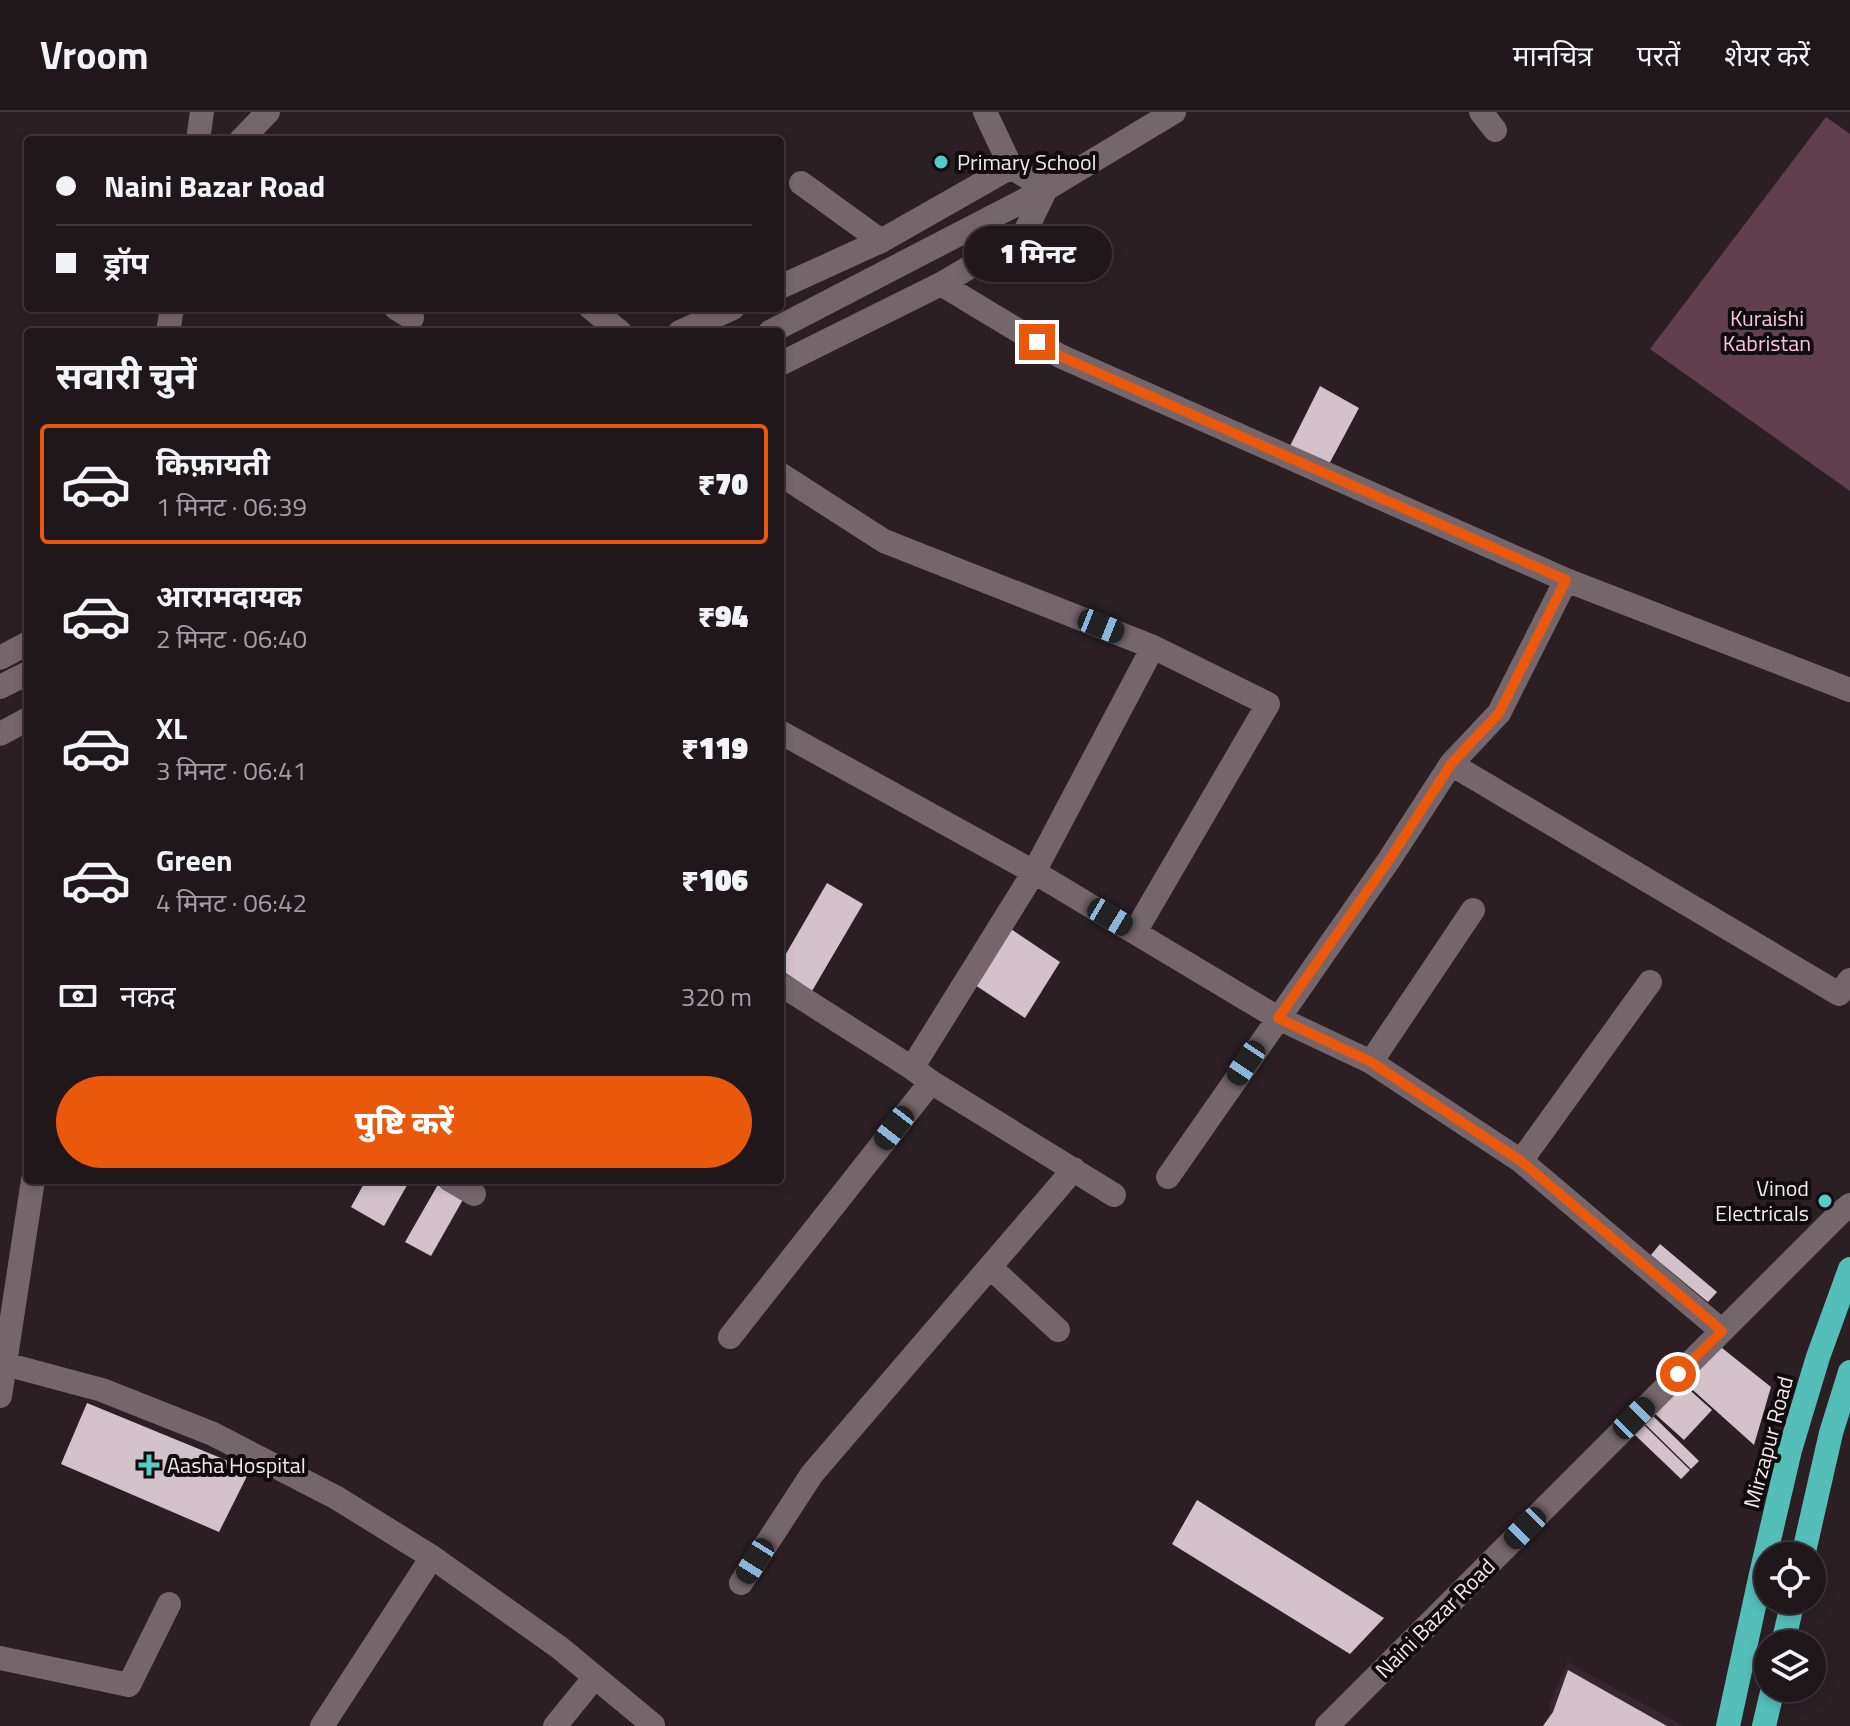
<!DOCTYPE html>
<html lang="hi">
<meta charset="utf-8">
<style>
body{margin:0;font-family:"Titillium Web","Noto Sans Devanagari",sans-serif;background:#2d2428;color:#f1f3f6;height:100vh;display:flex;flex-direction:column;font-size:30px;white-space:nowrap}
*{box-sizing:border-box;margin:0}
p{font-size:26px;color:#a29fa3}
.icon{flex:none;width:44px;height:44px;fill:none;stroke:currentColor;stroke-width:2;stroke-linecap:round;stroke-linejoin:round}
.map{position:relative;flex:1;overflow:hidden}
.panel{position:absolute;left:24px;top:216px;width:760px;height:856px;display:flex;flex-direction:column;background:#20171b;border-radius:8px;box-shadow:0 4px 12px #0003,0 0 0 2px #3d363a}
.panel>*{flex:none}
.hud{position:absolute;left:24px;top:24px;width:760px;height:176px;border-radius:8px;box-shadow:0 4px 12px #0003,0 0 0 2px #3d363a;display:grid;align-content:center;height:176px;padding:0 32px;background:#20171b}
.fabs{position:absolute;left:1754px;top:1430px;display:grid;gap:16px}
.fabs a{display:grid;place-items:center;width:72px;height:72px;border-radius:50%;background:#20171b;box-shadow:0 4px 12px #0003,0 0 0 2px #3d363a;font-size:40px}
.end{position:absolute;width:36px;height:36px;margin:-18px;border:10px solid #ea580c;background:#fff;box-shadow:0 0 0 4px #fff}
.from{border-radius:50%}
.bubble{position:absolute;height:56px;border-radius:28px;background:#20171b;box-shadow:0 4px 12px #0003,0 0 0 2px #3d363a;font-size:26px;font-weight:800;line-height:56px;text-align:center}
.car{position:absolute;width:24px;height:48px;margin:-24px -12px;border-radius:10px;box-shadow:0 0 6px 2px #0007;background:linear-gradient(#222 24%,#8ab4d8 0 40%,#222 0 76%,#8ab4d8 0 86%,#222 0)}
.hud b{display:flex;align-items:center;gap:28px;height:76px;font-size:30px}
.hud b+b{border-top:2px solid #3d363a}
.hud i{width:20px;height:20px;background:#f1f3f6}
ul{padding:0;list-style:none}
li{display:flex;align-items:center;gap:24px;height:120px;margin:0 16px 12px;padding:0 16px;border:4px solid transparent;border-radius:8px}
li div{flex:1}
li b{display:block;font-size:30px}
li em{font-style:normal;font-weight:800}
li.on{border-color:#ea580c}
li>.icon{width:72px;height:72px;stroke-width:1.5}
h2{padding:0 32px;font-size:36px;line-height:96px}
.pay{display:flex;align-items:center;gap:20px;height:88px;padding:0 32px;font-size:30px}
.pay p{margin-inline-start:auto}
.primary-button{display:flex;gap:16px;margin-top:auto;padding:16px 32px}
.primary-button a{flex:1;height:92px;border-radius:48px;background:#ea580c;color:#fff;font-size:32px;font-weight:800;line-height:92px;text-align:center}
header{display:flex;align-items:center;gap:48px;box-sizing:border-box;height:112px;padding:0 40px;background:#20171b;border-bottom:2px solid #3d363a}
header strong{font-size:38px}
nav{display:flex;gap:44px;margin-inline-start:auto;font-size:28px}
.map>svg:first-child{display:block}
</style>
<header>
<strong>Vroom</strong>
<nav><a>मानचित्र</a><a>परतें</a><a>शेयर करें</a></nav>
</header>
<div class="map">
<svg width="1850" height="1614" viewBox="0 0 1850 1614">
<rect width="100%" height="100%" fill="#2b1f24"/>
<path fill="#38262e" d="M1567 1550 1684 1614H1542L1551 1600 1549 1594Z"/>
<path fill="#623f4f" d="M1826 5 1850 22V379L1650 237Z"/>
<path fill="#d3c2c9" d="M1320 274 1359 296 1327 356 1288 338Z
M827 771 863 792 812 879 780 857V852Z
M1008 815 1060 850 1025 906 975 873Z
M366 1068H410L384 1114 351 1095Z
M440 1069 465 1084 431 1144 405 1130Z
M1660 1132 1717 1180 1708 1190 1651 1143Z
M1717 1232 1771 1275 1754 1333 1685 1271Z
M1683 1272 1712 1298 1684 1328 1654 1301Z
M87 1291 250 1358 219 1420 61 1352Z
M1653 1304 1699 1349 1691 1357 1645 1312Z
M1643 1312 1690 1358 1681 1367 1634 1322Z
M1197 1388 1384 1506 1350 1542 1172 1432Z
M1568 1558 1667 1614H1543L1553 1600Z"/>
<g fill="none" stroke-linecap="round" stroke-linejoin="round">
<path stroke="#75666c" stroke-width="24" d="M1481 0 1495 18
M198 28 202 0
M241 28 268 0
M801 71 881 129
M941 172 1060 244 1566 468 1850 578
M780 175 881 129 1011 55
M396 196 412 206
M591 196 620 220
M168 220 172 196
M680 220 733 196
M780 252 941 172 1023 124 1046 77 1011 55 985 0
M780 362 884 429 1153 535 1268 592 1135 820
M1566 468 1499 601 1451 652 1839 882 1850 868
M0 546 28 531
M780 620 1034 760 1278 906 1371 950 1521 1049
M0 622 28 607
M1650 870 1521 1049 1722 1219
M780 872 912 956 931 970 1114 1083
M1371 950 1473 798
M912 956 1034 760 1153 535
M1168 1065 1389 748 1451 652
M450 1068 474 1082
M990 1155 1058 1218
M730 1225 931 970
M5 1252 102 1278 213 1322 337 1386 432 1445 560 1536 653 1613
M0 1284 33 1068
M741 1471 812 1362 1074 1057
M0 1546 129 1573 169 1492
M322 1614 432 1445
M555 1614 595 1565
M1327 1614 1839 1102 1850 1093"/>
<path stroke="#75666c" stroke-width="24" d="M770 220 1046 77 1174 0
M0 575 28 561"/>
<path stroke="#54beb9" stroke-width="24" d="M1803 1444 1831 1321 1850 1260
M1783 1532 1793 1488
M1728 1614 1761 1462 1790 1338 1818 1245 1850 1157
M1764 1614 1773 1576"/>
</g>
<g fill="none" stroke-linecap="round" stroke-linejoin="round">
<path stroke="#ea580c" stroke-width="10" d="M1037 230 1060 244 1566 468 1499 601 1451 652 1389 748 1278 906 1371 950 1521 1049 1722 1219 1678 1262"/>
</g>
<g fill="#54cdc7" stroke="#100b0d" stroke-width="3">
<circle cx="941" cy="50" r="8"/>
<circle cx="1825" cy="1089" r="8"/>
<path d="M145 1341h8v8h8v8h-8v8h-8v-8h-8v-8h8z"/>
</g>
<g text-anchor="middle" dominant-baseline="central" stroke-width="8" stroke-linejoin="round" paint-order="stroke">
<g font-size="22" fill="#f1e8eb" stroke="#100b0d" text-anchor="start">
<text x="957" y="50">Primary School</text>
<text x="1809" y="1076" text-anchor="end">Vinod<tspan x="1809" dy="25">Electricals</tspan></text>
<text x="167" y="1353">Aasha Hospital</text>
</g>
<g font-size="22" fill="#f9c2d9" stroke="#100b0d">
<text x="1767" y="206">Kuraishi<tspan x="1767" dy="25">Kabristan</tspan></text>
</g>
<g font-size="22" fill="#f1e8eb" stroke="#100b0d">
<text transform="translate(1768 1330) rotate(-75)">Mirzapur Road</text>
<text transform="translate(1435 1506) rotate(-45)">Naini Bazar Road</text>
</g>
</g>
</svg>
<div class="fabs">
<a><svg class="icon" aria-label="locate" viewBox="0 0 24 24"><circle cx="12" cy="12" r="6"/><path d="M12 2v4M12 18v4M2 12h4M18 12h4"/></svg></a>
<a><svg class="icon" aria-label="layers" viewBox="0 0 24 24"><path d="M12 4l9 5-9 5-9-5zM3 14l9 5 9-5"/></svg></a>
</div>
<i class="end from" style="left:1678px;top:1262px"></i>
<i class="end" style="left:1037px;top:230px"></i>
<div class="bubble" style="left:964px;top:114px;width:148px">1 मिनट</div>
<i class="car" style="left:1101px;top:514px;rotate:112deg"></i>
<i class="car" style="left:1110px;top:805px;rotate:121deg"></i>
<i class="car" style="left:1246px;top:951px;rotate:214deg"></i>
<i class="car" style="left:894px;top:1016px;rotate:218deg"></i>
<i class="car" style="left:1634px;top:1306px;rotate:45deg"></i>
<i class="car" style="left:1525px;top:1416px;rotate:225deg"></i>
<i class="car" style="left:755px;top:1449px;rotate:212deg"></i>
<div class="hud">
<b><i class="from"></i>Naini Bazar Road</b>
<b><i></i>ड्रॉप</b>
</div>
<section class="panel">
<h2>सवारी चुनें</h2>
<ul>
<li class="on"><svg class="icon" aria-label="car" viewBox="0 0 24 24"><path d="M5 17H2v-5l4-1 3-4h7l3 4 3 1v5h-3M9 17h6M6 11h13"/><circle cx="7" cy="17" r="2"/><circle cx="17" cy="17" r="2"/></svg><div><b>किफ़ायती</b><p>1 मिनट · 06:39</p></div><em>₹70</em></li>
<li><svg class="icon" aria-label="car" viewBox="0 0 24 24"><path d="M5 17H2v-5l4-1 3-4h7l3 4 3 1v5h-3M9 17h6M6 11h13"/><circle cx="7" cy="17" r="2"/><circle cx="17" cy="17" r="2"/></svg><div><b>आरामदायक</b><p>2 मिनट · 06:40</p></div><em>₹94</em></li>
<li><svg class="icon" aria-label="car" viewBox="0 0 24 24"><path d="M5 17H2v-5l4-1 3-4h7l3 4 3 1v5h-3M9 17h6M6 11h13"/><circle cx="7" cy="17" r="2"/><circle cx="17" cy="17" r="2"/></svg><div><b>XL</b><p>3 मिनट · 06:41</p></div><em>₹119</em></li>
<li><svg class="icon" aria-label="car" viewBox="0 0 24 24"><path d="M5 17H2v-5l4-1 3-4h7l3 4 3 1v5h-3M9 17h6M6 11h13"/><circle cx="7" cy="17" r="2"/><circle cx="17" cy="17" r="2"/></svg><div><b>Green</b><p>4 मिनट · 06:42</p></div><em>₹106</em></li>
</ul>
<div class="pay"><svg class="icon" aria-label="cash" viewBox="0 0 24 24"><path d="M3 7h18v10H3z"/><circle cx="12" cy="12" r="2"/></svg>नकद<p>320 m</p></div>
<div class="primary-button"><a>पुष्टि करें</a></div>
</section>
</div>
